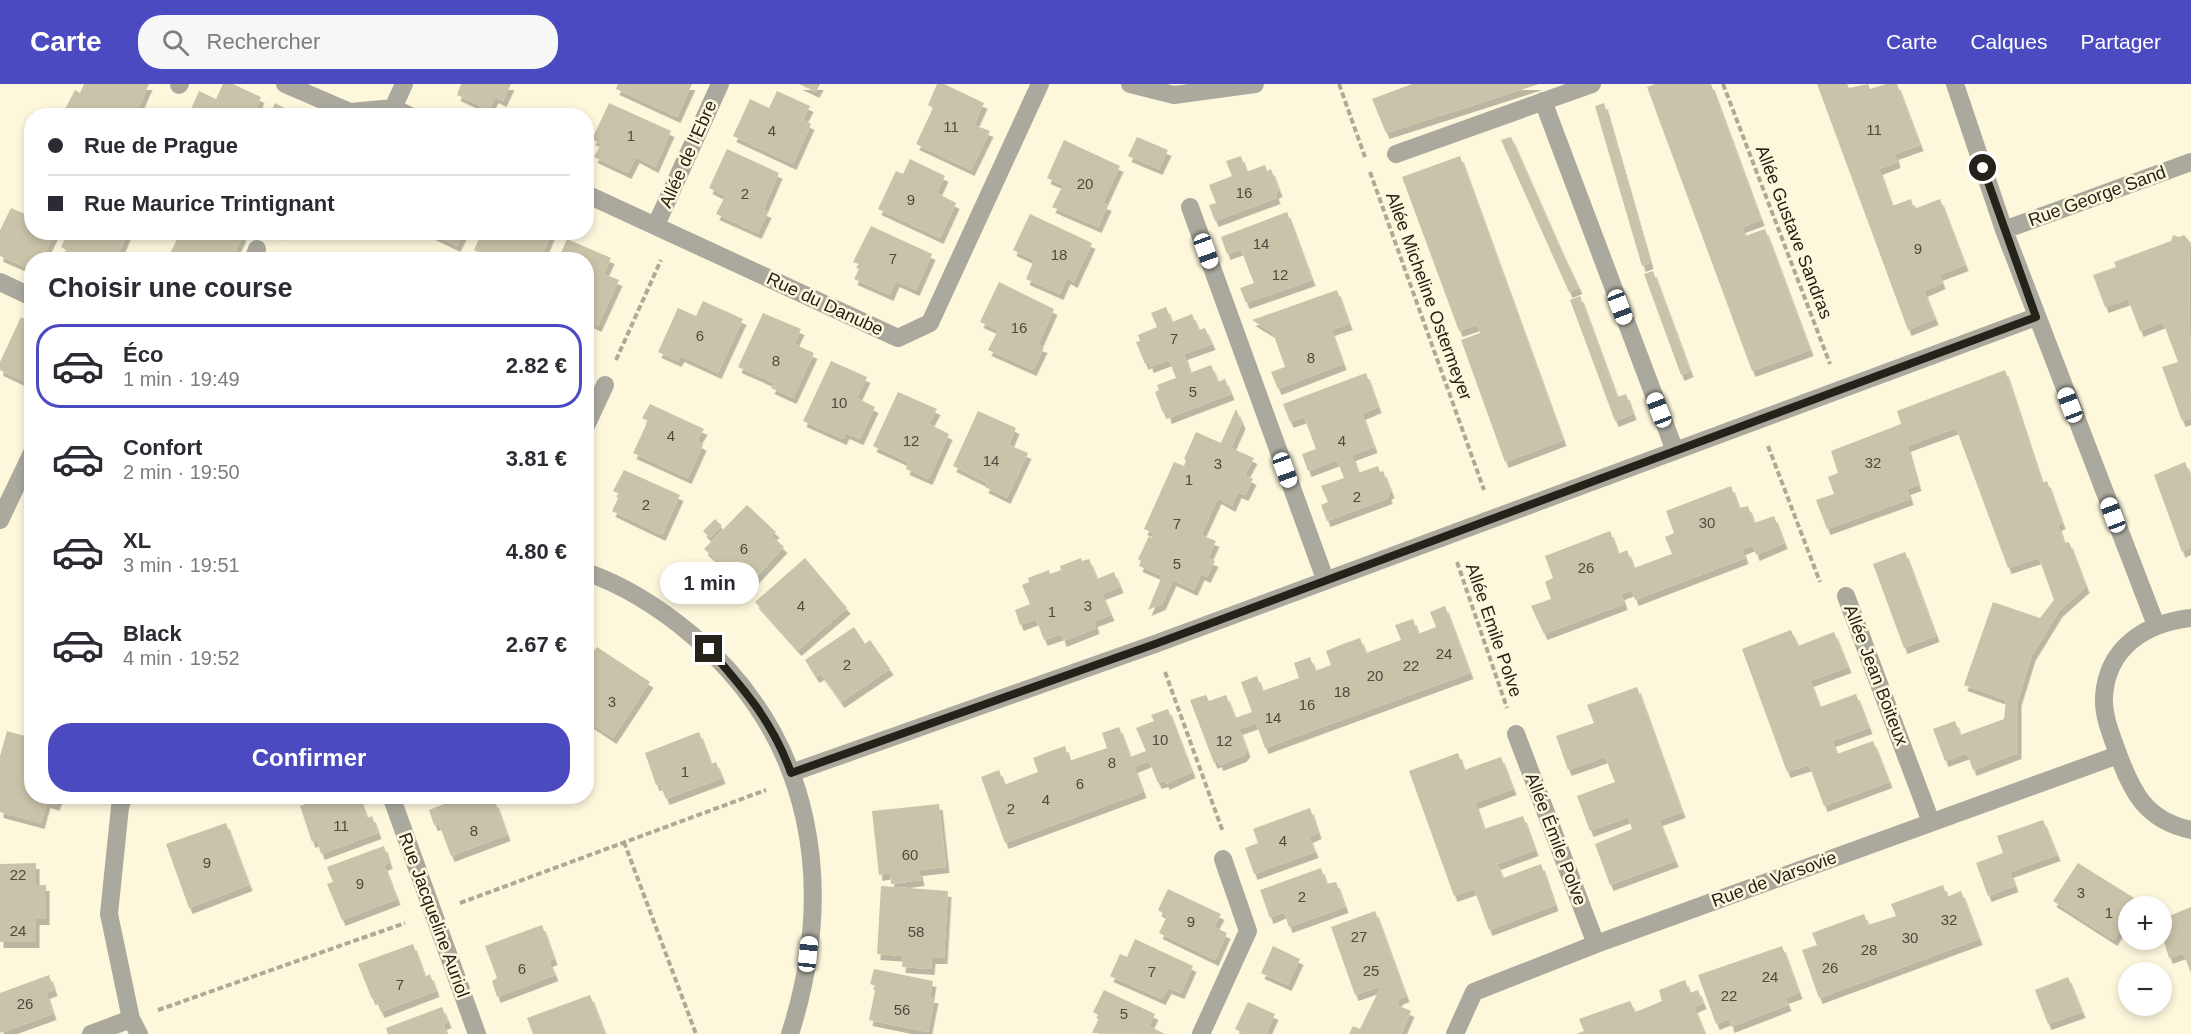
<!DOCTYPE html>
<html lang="fr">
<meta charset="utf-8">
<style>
body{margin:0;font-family:Helvetica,sans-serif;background:#f7f7f7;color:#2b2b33;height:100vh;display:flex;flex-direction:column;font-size:22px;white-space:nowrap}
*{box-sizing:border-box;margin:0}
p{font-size:20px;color:#7c7c81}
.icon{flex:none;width:33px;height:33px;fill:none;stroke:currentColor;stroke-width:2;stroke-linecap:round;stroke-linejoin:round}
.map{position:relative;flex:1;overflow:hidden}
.sheet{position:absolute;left:24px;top:168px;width:570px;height:552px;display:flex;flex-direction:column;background:#fff;border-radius:24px;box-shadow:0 3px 9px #0003}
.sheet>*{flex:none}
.hud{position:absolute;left:24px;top:24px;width:570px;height:132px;border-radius:24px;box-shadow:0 3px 9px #0003;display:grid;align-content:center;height:132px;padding:0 24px;background:#fff}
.fabs{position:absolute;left:2118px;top:812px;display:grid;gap:12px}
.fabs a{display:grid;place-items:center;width:54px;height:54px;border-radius:50%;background:#fff;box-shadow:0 3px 9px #0003;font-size:30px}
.end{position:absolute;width:27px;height:27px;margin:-14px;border:8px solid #252319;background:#fff;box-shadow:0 0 0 3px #fff}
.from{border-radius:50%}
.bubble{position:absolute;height:42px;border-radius:21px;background:#fff;box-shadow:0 3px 9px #0003;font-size:20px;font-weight:600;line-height:42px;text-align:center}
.car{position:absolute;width:18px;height:36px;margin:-18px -9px;border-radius:8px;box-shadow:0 0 4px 2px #0007;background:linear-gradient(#fff 24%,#345 0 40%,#fff 0 76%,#345 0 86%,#fff 0)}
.hud b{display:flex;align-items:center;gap:21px;height:57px;font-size:22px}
.hud b+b{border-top:2px solid #e1e1e2}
.hud i{width:15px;height:15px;background:#2b2b33}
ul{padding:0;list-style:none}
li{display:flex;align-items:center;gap:18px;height:84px;margin:0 12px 9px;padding:0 12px;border:3px solid transparent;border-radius:24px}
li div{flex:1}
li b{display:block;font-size:22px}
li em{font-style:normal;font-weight:600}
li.selected{border-color:#4b4ac0}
li>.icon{width:54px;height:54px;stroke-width:1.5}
h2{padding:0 24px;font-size:27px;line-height:72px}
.action{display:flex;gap:12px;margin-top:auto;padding:12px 24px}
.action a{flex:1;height:69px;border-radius:24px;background:#4b4ac0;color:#fff;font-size:24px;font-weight:600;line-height:69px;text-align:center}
header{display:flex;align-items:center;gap:36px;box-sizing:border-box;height:84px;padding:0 30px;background:#4b4ac0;color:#fff}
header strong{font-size:28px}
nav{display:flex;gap:33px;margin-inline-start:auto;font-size:21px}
.search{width:420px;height:54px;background:#f7f7f7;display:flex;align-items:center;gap:15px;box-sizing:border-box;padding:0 21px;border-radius:24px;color:#7c7c81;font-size:22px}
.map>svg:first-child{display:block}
</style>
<header>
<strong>Carte</strong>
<div class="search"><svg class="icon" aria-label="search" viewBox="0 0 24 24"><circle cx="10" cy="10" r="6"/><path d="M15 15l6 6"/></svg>Rechercher</div>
<nav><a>Carte</a><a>Calques</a><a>Partager</a></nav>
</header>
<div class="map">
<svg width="2191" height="950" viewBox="0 0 2191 950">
<defs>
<filter id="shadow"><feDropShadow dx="3.5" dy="6" stdDeviation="0" flood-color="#0004"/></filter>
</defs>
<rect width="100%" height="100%" fill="#fdf8dc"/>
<path fill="#c9c3a9" filter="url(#shadow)" d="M84 0H149L135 32H69L63 29 75 6 80 9Z
M223 0H233L261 13 253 32H188L199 7 216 15Z
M461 0H511L503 17 495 13 489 26 457 11Z
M618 0H692L677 33 616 5Z
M799 0H820L816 8Z
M937 0H944L984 19 974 41 990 47 971 86 916 60 933 24 928 21Z
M1412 0H1539L1386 49 1372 15Z
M1655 0H1711L1761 136 1742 143 1745 152 1765 145 1810 266 1752 287 1647 3Z
M1817 0H1847L1849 4 1868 0 1870 5 1886 0H1897L1920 61 1895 70 1897 78 1879 85 1892 122 1911 115 1914 125 1940 115 1965 181 1939 191 1942 199 1924 207 1935 235 1908 246Z
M777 7 810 22 803 36 811 40 793 80 733 52 750 15 769 24Z
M275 19 301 32H269Z
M609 19 671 47 655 83 636 73 628 89 594 73 601 60 592 55Z
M1604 19 1650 179 1642 182 1595 22Z
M1137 53 1168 66 1159 85 1128 72Z
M1511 53 1561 166 1579 204 1569 208 1501 56Z
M1064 56 1120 82 1103 119 1108 121 1098 143 1052 123 1063 101 1047 94Z
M727 65 779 89 763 126 768 128 758 149 716 130 725 112 709 104Z
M1241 72 1246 88 1265 81 1267 87 1271 85 1279 107 1275 109 1277 114 1215 137 1209 121 1216 119 1209 101 1232 92 1226 77Z
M1460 72 1563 356 1505 378 1461 256 1480 249 1477 241 1459 247 1402 93Z
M910 75 945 92 937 109 956 119 940 154 878 125 896 87 903 90Z
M11 124 32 133V148H55L42 176H32V186L0 172V146Z
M1287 128 1312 196 1246 219 1240 204 1254 199 1248 184 1241 165 1227 170 1221 153Z
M1030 130 1092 159 1074 198 1067 194 1060 210 1026 195 1034 176 1013 166Z
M871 142 932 170 916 206 896 197 890 211 854 195 861 181 853 178Z
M68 148 74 149 128 148 116 176H71L63 172 66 166 61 163Z
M180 148H238L243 151 231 176H182L170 170Z
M428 148H464L457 162Z
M482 148H552L540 176H506L500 173 495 176 474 166Z
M2173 151 2179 153 2184 151 2191 159 2189 165 2191 334 2182 337 2162 283 2178 278 2163 238 2140 247 2128 215 2105 223 2093 191 2116 183 2114 178 2171 157Z
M567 155 611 174 604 190 619 196 598 242 586 236V176H558Z
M1653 187 1690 287 1681 291 1644 190Z
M999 198 1054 225 1038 261 1044 263 1033 286 988 266 998 246 980 238Z
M1337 206 1349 240 1331 246 1343 280 1278 305 1271 288 1285 283 1273 249 1252 236Z
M1580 212 1617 313 1626 310 1633 330 1615 337 1570 216Z
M703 217 743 235 718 289 681 272 678 277 658 268 678 224 696 232Z
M1166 223 1172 238 1192 230 1199 246 1205 244 1212 260 1184 270 1190 289 1211 281 1218 298 1225 295 1231 310 1168 334 1167 328 1163 329 1155 308 1159 306 1157 301 1176 294 1169 276 1150 283 1149 278 1145 280 1136 258 1140 257 1138 251 1157 243 1151 229Z
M763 229 801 245 794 260 814 269 793 314 771 304 774 299 738 283Z
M21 233 32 239V301L0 286V278Z
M831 277 867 293 857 314 875 323 860 355 846 349 843 355 803 337Z
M2005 286 2042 399 2047 397 2062 439 2058 441 2064 459 2069 458 2086 503 2059 527 2032 571 2018 616V669L1973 686 1967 669 1945 677 1933 645 1955 637 1960 651 2004 635 2006 616 1964 601 1993 518 2040 534 2054 516 2039 474 2008 484 1956 344 1907 362 1918 401 1907 405 1910 415 1827 445 1816 416 1834 410 1828 393 1838 389 1831 367 1901 340 1897 327Z
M1366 289 1378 323 1362 330 1374 363 1352 371 1358 389 1378 382 1380 388 1383 387 1391 408 1388 410 1389 414 1327 437 1321 421 1328 418 1321 402 1344 394 1337 376 1308 387 1302 370 1316 365 1304 333 1290 338 1283 320Z
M898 308 937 325 929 340 949 350 929 395 906 385 908 378 873 362Z
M650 320 704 345 697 357 703 361 688 394 633 369 648 337 642 334Z
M1236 325 1242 339 1231 364 1254 374 1245 391 1253 395 1245 411 1238 408 1232 422 1218 414 1201 451 1216 457 1208 474 1215 477 1207 493 1201 490 1194 506 1173 496 1162 520 1148 526 1162 492 1139 482 1141 477 1138 475 1149 452 1152 454 1154 449 1144 445 1174 378 1184 382 1186 376 1184 375 1196 348 1221 359Z
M978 327 1016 344 1009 361 1028 369 1007 414 985 403 987 399 953 382Z
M2185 378 2191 395V463L2182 468 2154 391Z
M624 386 680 411 662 451 612 427 620 410 613 407Z
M1731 402 1739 424 1748 422 1754 439 1774 432 1784 459 1756 471 1753 461 1742 465 1745 474 1635 516 1632 506 1621 510 1624 520 1544 550 1531 522 1551 515 1545 498 1553 494 1545 472 1610 447 1618 470 1627 466 1634 484 1672 470 1665 453 1674 449 1666 427Z
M747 421 776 448 772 452 784 463 743 507 730 496 734 491 704 465Z
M715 435 722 442 710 454 703 447Z
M1905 468 1936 552 1904 564 1873 480Z
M805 474 847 524 798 566 755 518Z
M1081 474 1082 477 1089 475 1097 495 1114 488 1120 503 1102 510 1111 531 1094 537 1096 544 1063 557 1061 550 1044 556 1036 535 1020 541 1015 526 1030 520 1022 501 1029 498 1028 494 1049 486 1050 490 1056 488 1061 486 1060 482Z
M1445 522 1470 589 1265 664 1256 639 1239 645 1247 667 1243 672 1220 681 1218 677 1214 679 1190 616 1206 611 1209 617 1226 611 1235 634 1252 628 1241 598 1257 592 1262 607 1299 594 1294 579 1310 573 1315 587 1331 581 1326 567 1343 560 1360 554 1366 569 1401 556 1395 541 1413 535 1418 550 1436 543 1430 528Z
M854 543 865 560 870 556 890 585 841 618 821 590 816 593 805 576Z
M1791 546 1798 562 1834 548 1848 583 1810 597 1820 623 1856 610 1869 644 1832 657 1837 670 1873 657 1889 698 1824 722 1809 681 1787 688 1742 565Z
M597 563 650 598 613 654 586 636V578Z
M1637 603 1682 728 1659 736 1675 777 1610 801 1595 760 1632 745 1628 733 1590 747 1577 712 1615 698 1605 673 1568 686 1556 652 1594 639 1587 621Z
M1168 625 1192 688 1166 700 1165 697 1158 699 1149 677 1134 683 1143 708 1005 759 981 693 999 686 1004 701 1038 688 1033 674 1048 668 1065 662 1069 677 1107 664 1102 649 1119 643 1130 673 1146 667 1136 644 1154 637 1151 631Z
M7 647 32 654V712H59L56 721 47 718 41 739 0 728V672Z
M699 648 711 680 716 678 722 694 666 715 660 700 656 701 645 669Z
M1458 669 1464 686 1501 673 1513 705 1475 719 1484 745 1523 732 1535 766 1497 780 1503 794 1541 780 1555 821 1489 846 1474 805 1454 812 1409 687Z
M327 712H359L367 734 372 732 378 749 321 770 317 756 312 758 300 722Z
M464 712H488L490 719 495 717 507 751 451 772 439 740 434 741 429 726Z
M939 720 946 783 919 786 921 796 891 800 890 789 879 791 872 727Z
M1310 724 1318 749 1309 753 1315 768 1254 790 1245 764 1258 759 1253 745Z
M2043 736 2057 771 2010 788 2015 802 1988 812 1976 779 2003 769 1997 752Z
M226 739 249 801 189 824 166 760Z
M384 762 389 779 384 781 397 815 342 836 327 800 333 798 327 783Z
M36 779V801H46V835H36V858H0V780Z
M2078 779 2139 817 2136 822H2128V833L2114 856 2053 817Z
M1321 784 1326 800 1336 798 1345 823 1289 843 1284 828 1270 834 1260 806Z
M1943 801 1947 813 1961 807 1979 855 1819 914 1802 866 1817 861 1812 849 1864 830 1868 841 1896 832 1891 820Z
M881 802 948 807 944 874H932L931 885 902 883 903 872 877 870Z
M1168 805 1221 830 1214 843 1227 849 1215 876 1159 849 1167 832 1158 826Z
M2191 823V889L2183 869 2169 874 2162 851V835Z
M1375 827 1406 912 1399 915 1397 921 1411 927 1401 950H1349L1353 942 1360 945 1381 902 1355 911 1331 843Z
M542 841 554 875 549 877 555 891 497 913 492 897 497 894 485 862Z
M1135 855 1193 882 1181 909 1168 904 1162 915 1110 892 1120 870 1127 873Z
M413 860 425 893 430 890 436 907 381 928 375 914 372 915 358 880Z
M1273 862 1300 875 1288 901 1261 889Z
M1782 862 1799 909 1785 914 1788 921 1731 943 1729 935 1716 940 1698 891Z
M874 885 933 897 930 913H935L928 948 869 936 876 902 870 900Z
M49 891 54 906 46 909 53 930 0 949V909Z
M2068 893 2082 928 2048 940 2035 906Z
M1685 896 1690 909 1698 906 1703 919 1694 923 1705 950H1576L1584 947 1579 935 1630 917 1635 928 1648 923 1662 917 1659 906Z
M1104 906 1155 930 1149 942 1165 950 1092 949 1100 932 1093 928Z
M590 911 605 950H533L527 934Z
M1248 918 1275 930 1266 950H1244L1235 945Z
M442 923 448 938 443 940 447 950H388L386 944Z"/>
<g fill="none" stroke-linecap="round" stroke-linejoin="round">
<path stroke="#aeaa95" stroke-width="4" stroke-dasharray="6 3" stroke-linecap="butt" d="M1339 0 1365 73
M1723 0 1830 280
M1370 88 1484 406
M283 155 291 148
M616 276 661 176
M1768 362 1820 498
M1457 478 1507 624
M1165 588 1223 748
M624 758 696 950
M460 819 766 706
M158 926 405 839"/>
<path stroke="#aba99e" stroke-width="18" d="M285 0 350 28 393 24 410 32
M1130 0 1174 11 1255 0
M1955 0 2004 146 2156 541
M179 1 180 0
M1543 17 1675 367
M393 24 404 0
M1396 70 1592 0
M586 110 898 254 930 239 1040 0
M1190 123 1325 495
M656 141 720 0
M2004 146 2191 78
M253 176 257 165
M0 198 32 213
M586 342 605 301
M0 436 32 369
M586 488C626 502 660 524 692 551 814 654 837 802 790 950
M1846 512 1931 738
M2191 534C2146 539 2107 563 2104 613 2103 632 2111 650 2117 667 2132 708 2145 736 2191 746
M1516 650 1596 860
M791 689 1155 560 2036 233
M124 712 120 723 109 830 131 935 139 950
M391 712 477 950
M91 950 131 935
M1201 950 1248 847 1223 775
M1455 950 1474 908 1596 860 2118 671"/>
</g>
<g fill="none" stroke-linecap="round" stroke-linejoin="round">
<path stroke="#252319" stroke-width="8" d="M709 565C744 605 773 638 791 689L1155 560 2036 233 1983 84"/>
</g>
<g text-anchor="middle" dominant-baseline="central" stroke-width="5" stroke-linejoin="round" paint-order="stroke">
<g font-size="15" fill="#4e4b3d">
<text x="951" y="42">11</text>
<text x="1874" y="45">11</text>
<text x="772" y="46">4</text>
<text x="631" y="51">1</text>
<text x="1085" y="99">20</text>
<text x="1244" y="108">16</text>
<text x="745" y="109">2</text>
<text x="911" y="115">9</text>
<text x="1261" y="159">14</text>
<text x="1918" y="164">9</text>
<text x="1059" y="170">18</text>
<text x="893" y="174">7</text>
<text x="1280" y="190">12</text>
<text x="1019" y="243">16</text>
<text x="700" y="251">6</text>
<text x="1174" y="254">7</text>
<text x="1311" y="273">8</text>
<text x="776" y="276">8</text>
<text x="1193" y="307">5</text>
<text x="839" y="318">10</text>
<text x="671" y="351">4</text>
<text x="911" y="356">12</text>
<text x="1342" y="356">4</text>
<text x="991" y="376">14</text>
<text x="1873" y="378">32</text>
<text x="1218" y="379">3</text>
<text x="1189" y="395">1</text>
<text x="1357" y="412">2</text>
<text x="646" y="420">2</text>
<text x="1707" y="438">30</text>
<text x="1177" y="439">7</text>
<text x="744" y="464">6</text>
<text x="1177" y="479">5</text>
<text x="1586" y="483">26</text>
<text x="801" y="521">4</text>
<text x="1088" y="521">3</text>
<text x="1052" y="527">1</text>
<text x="1444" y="569">24</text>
<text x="847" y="580">2</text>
<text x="1411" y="581">22</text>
<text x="1375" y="591">20</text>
<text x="1342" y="607">18</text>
<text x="612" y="617">3</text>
<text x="1307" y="620">16</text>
<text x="1273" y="633">14</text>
<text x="1160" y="655">10</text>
<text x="1224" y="656">12</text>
<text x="1112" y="678">8</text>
<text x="685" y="687">1</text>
<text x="1080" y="699">6</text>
<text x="1046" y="715">4</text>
<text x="1011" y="724">2</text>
<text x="341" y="741">11</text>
<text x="474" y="746">8</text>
<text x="1283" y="756">4</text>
<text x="910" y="770">60</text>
<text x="207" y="778">9</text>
<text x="18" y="790">22</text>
<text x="360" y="799">9</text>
<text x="2081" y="808">3</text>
<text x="1302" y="812">2</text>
<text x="2109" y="828">1</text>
<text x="1949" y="835">32</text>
<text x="1191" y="837">9</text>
<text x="18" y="846">24</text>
<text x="916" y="847">58</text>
<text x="1359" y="852">27</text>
<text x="1910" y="853">30</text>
<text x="1869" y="865">28</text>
<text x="1830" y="883">26</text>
<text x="522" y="884">6</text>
<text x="1371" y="886">25</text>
<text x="1152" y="887">7</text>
<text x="1770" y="892">24</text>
<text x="400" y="900">7</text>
<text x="1729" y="911">22</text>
<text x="25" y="919">26</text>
<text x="902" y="925">56</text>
<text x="1124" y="929">5</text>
</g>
<g font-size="18" fill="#252319" stroke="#fdf8dc">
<text transform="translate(688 70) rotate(-66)">Allée de l'Ebre</text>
<text transform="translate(2097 112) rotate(-20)">Rue George Sand</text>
<text transform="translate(1794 148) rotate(69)">Allée Gustave Sandras</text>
<text transform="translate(1429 212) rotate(70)">Allée Micheline Ostermeyer</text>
<text transform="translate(825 220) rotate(25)">Rue du Danube</text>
<text transform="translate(1494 546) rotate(71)">Allée Emile Polve</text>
<text transform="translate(1876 591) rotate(69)">Allée Jean Boiteux</text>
<text transform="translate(1556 755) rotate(69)">Allée Émile Polve</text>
<text transform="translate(1774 795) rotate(-20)">Rue de Varsovie</text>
<text transform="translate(434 831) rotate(70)">Rue Jacqueline Auriol</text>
</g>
</g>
</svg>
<div class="fabs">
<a>+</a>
<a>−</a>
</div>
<i class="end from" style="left:1983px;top:84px"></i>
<i class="end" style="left:709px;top:565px"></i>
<div class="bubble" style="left:660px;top:478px;width:99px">1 min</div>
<i class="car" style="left:1206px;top:167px;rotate:160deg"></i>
<i class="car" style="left:1620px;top:223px;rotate:159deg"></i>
<i class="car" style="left:2070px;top:321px;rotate:339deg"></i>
<i class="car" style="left:1659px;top:326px;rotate:339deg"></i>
<i class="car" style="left:1285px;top:386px;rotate:160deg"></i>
<i class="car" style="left:2113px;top:431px;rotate:339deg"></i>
<i class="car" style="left:808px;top:870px;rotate:6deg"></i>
<div class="hud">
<b><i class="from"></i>Rue de Prague</b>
<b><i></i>Rue Maurice Trintignant</b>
</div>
<section class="sheet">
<h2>Choisir une course</h2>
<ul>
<li class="selected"><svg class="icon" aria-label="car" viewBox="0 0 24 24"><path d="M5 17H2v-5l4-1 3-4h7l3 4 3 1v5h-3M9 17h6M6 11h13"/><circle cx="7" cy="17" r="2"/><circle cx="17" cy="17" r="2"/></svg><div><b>Éco</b><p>1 min · 19:49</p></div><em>2.82 €</em></li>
<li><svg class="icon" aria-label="car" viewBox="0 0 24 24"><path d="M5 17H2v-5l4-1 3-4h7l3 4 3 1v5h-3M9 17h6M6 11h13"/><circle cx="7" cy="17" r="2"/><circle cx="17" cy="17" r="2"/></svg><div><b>Confort</b><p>2 min · 19:50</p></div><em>3.81 €</em></li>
<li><svg class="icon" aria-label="car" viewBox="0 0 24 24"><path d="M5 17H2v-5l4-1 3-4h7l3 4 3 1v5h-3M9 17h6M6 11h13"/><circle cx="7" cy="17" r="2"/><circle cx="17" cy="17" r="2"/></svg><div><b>XL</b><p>3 min · 19:51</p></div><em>4.80 €</em></li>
<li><svg class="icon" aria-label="car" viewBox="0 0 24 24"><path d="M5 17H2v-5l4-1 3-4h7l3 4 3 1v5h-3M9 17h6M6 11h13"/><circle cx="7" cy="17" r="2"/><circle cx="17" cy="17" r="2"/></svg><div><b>Black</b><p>4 min · 19:52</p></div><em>2.67 €</em></li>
</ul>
<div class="action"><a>Confirmer</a></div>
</section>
</div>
